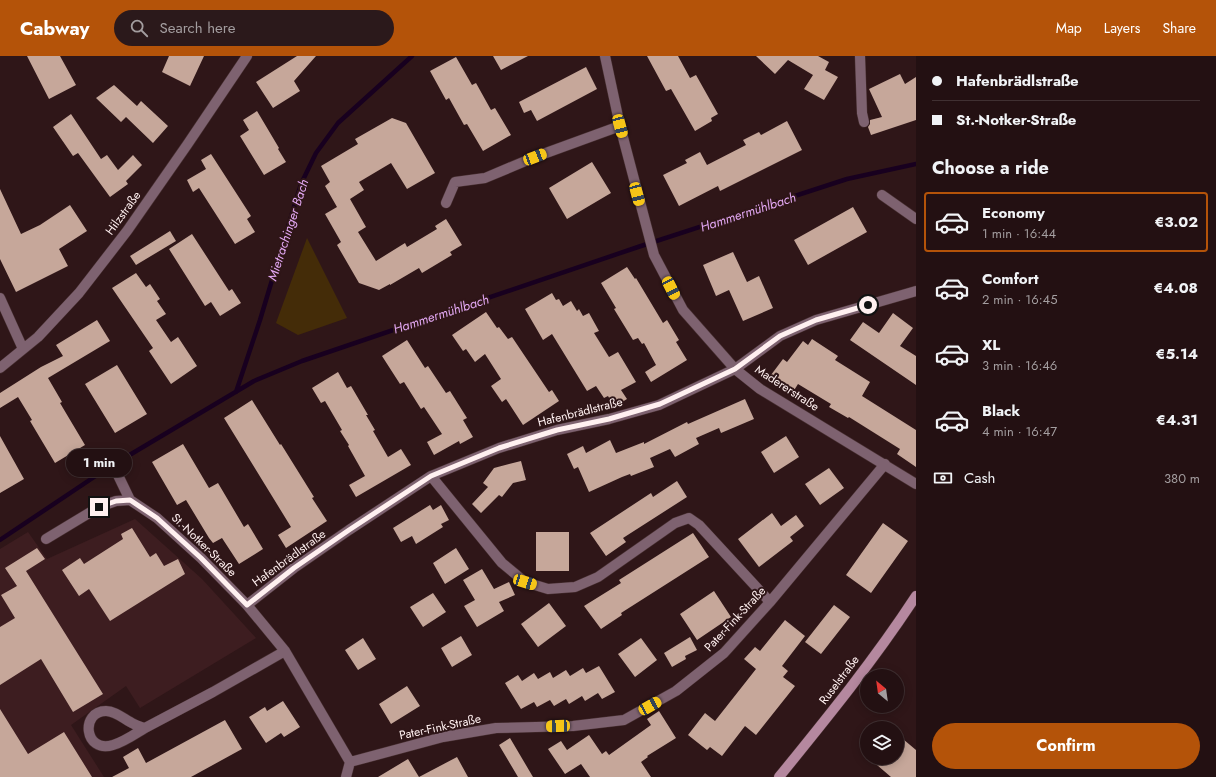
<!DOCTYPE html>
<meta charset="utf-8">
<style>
body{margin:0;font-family:Jost,sans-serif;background:#2b191b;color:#f1f3f6;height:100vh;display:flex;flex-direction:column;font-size:15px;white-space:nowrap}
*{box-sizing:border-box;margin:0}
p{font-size:13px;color:#a39d9f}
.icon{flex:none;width:22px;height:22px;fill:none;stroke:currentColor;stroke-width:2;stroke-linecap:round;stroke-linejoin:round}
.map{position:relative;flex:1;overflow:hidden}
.drawer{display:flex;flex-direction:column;background:#231012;width:300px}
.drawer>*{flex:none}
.banner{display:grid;align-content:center;height:88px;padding:0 16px;background:#231012}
.needle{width:26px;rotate:331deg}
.controls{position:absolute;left:860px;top:613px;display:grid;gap:8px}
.controls a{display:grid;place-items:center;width:44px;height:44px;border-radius:50%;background:#231012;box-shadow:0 2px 10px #0003,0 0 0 1px #403032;font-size:20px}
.end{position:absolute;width:18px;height:18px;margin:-9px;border:5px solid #fff0f0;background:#111;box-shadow:0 0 0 2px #111}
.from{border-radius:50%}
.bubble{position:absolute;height:28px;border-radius:14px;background:#231012;box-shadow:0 2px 10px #0003,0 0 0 1px #403032;font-size:13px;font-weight:700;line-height:28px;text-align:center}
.car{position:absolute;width:12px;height:24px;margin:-12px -6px;border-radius:5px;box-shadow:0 0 3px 1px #0007;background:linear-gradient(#f5c518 24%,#345 0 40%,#f5c518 0 76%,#345 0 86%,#f5c518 0)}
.banner b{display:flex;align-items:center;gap:14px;height:38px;font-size:15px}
.banner b+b{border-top:1px solid #403032}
.banner i{width:10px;height:10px;background:#f1f3f6}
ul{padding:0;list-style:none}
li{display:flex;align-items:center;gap:12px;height:60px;margin:0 8px 6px;padding:0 8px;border:2px solid transparent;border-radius:4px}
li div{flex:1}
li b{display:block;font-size:15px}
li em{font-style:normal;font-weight:700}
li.current{border-color:#b45309}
li>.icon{width:36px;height:36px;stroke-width:1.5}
h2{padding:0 16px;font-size:18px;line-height:48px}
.pay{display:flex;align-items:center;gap:10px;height:44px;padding:0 16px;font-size:15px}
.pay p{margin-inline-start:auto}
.button{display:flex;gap:8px;margin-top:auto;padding:8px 16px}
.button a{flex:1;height:46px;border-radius:24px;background:#b45309;color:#fff;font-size:16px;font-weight:700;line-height:46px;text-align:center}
header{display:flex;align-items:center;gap:24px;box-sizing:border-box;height:56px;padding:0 20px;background:#b45309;color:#fff}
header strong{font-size:19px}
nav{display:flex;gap:22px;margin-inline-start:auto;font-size:14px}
.search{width:280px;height:36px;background:#2b191b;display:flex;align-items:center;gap:10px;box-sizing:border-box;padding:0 14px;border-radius:22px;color:#a39d9f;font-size:15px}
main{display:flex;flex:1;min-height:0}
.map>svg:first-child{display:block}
</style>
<header>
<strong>Cabway</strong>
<div class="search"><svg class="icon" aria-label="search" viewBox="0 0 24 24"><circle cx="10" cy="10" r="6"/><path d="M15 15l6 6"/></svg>Search here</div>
<nav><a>Map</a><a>Layers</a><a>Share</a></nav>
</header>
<main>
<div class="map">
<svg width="916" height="721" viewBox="0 0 916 721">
<rect width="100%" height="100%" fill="#2f1618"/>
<path fill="#3d1d20" d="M135 463 202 523 256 582 140 652 126 630 71 669 104 721H0V493L28 476 47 503Z"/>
<path fill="#442c08" d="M307 182 347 262 298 279 276 267Z"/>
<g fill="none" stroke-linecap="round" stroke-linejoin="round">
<path stroke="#18001f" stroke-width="4.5" d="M236 336 260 264 301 128 316 97 338 67 412 0
M0 484 106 413 254 325 302 305 638 191 847 123 916 108"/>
</g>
<path fill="#c6a79a" d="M27 0H60L76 29 49 43Z
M169 0H204L190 30 162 16Z
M297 0H316L294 25 300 35 273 52 256 26Z
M493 0H528L501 14Z
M647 0H678L690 22 696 19 718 58 711 62 712 65 695 75 671 33 666 35Z
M756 0H818L829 6 825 14 838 21 824 44 804 33 813 19 788 4 775 18Z
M456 1 472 29 476 27 491 54 495 52 511 79 483 95 467 68 464 69 449 42 446 44 430 15Z
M586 11 597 33 537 65 531 54 524 57 519 46Z
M900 18 905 28 916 21V64L871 79 868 71 870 68V64L882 61 869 33Z
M114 29 137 50 141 45 168 70 153 87 126 61 121 66 96 42Z
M257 55 279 92 278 93 286 106 264 119 240 80 249 74 243 64Z
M71 58 101 103 107 99 118 114 133 99 142 109 126 125 128 128 110 141 78 97 73 100 53 71Z
M392 62 406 67 435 117 407 133 391 107 359 126 364 134 350 143 366 171 358 176 376 205 405 187 407 191 437 173 435 170 446 163 462 189 450 196 452 199 422 217 419 212 390 229V228L379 234 359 227 337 189 341 186 325 158 337 151 325 130 330 126 321 110 358 88 355 83Z
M787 65 802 94 720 135 718 130 679 150 663 119 687 107 685 104 700 96 707 109 746 89 743 84 759 76 761 79Z
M211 98 251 160 247 163 255 176 235 188 199 132 193 136 187 124 206 113 201 104Z
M592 106 611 137 567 163 549 132Z
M0 133 21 178 40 169 70 149 87 175 59 193 68 210 16 236 0 203Z
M853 151 867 176 808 209 794 184Z
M170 175 176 185 136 209 130 200Z
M192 178 229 235 232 233 241 247 220 260 211 246 205 250 169 193Z
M733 196 747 226 759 220 773 252 743 265 729 234 716 240 703 209Z
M627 211 635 223 636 222 663 267 667 264 679 284 676 286 687 304 651 326 645 316 656 309 644 287 642 288 638 282 633 284 614 253 616 252 601 227Z
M136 217 146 231 150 228 160 243 157 245 166 258 156 264 171 286 178 281 197 310 171 328 149 295 153 292 112 232Z
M552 237 556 244 559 243 563 250 571 245 577 255 579 253 583 260 589 257 599 275 594 277 609 301 618 296 636 326 621 334 627 343 614 351 608 340 604 342 596 330 587 335 552 278 543 284 525 253Z
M486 256 497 272 499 271 508 283 512 281 549 336 552 334 559 345 523 369 506 343 502 346 491 330 501 323 485 298 475 306 466 293 463 295 452 279Z
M893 257 913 272 900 290 916 300V329L850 284 863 266 879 277Z
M97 264 110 285 48 322 62 346 60 347 85 389 55 407 30 365 32 364 18 341 0 352V337L41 311 63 300 56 289Z
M812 283 838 300 835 304 870 326 862 340 916 374V411L897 398 900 393 849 361 848 362 829 351 831 348 798 328 793 336 771 319 783 303 787 306 803 285 808 289Z
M407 284 425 312 428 310 446 337 450 335 467 362 463 364 473 381 460 388 459 385 434 399 427 386 442 378 424 351 421 353 404 326 400 328 382 300Z
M117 309 147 358 115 377 85 328Z
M338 316 347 332 351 330 368 359H366L375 374 373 375 388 401 401 393 411 409 356 441 349 429 365 420 348 390 349 389 340 375 342 374 325 345 321 347 312 332Z
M745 343 754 363 721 377 719 372 696 382 699 388 675 401 670 393 650 402 654 411 631 420 630 418 622 421 589 436 578 411 574 413 567 398 583 390 586 397 610 384 616 397 644 386V388L687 366 688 368Z
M252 344 280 389 281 388 314 441 312 442 327 465 286 492 278 479 291 471 224 362Z
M0 380 24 423 0 437Z
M786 380 799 401 774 417 761 396Z
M183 388 209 432 218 427 244 471 248 468 263 493 239 508 222 482 213 487 209 482 186 444 177 449 152 406Z
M521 405 526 424 513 427 502 441 499 439 481 457 472 448 488 431 483 427 494 412Z
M829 412 844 432 820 449 805 428Z
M677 425 687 441 623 482 626 486 606 500 590 477 651 437 653 441Z
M430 449 433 454 441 449 449 464 441 468 443 471 416 488 412 480 401 486 393 472Z
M772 457 781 470 796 459 804 470 790 481 793 485 759 511 738 483Z
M883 467 908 485 871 537 846 519Z
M132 472 150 501 156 497 164 510 178 503 185 518 110 565 89 533 79 540 62 514 80 502 84 508 123 483 121 478Z
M536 476H569V515H536Z
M693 477 709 501 621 557 622 559 601 573 584 550 621 527 619 524Z
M37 492 45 503 26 515 103 638 73 656 41 603 0 629V571L15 562 1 539 17 530 5 512Z
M456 492 469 513 445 528 433 507Z
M482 513 494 533 509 526 515 539 499 546 504 555 477 571 464 550 475 544 463 524Z
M714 535 731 561 697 584 680 558Z
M433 537 446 556 423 571 410 551Z
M549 547 566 570 538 591 521 568Z
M834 549 850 561 821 598 805 586Z
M785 564 805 580 782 610 788 615 783 621 795 630 756 679 745 670 722 700 710 691 707 694 688 679 705 657 715 665 756 613 744 603 755 591 760 595Z
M461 580 472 599 452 611 441 592Z
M690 581 697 594 685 600 686 603 672 611 664 597Z
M363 582 376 603 358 614 345 594Z
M641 582 657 604 635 621 618 598Z
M599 610 615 636 602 643 598 637 585 645 582 640 569 648 566 643 554 650 550 644 537 651 534 646 521 653 505 627 518 619 522 625 534 617 538 623 550 616 553 622 566 614 570 620 583 612 586 617Z
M407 630 420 650 391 668 379 648Z
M283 645 300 671 284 681 281 677 266 687 249 661 265 651 267 655Z
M0 653 28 698 64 676 92 721H0Z
M659 655 676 682 647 700 648 701 641 706 651 721H590L581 708 565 718 548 693 561 685 567 694 589 679 602 698 606 695 609 699 651 669 647 663Z
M225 664 242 693 191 721H112L129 712 123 701 138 692 146 707Z
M897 678 916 694V721H891L877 709 883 702H897Z
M510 682 533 721H518L499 689Z
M457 701 468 721H378L408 703 419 721Z"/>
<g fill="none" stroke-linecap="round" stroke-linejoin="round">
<g stroke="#483032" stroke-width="11">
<path id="minor" d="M605 0 620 70 654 199 683 254 735 313 760 333 916 428
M860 0 862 57 864 66
M882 139 916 163
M446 147 455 126 485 122 535 101 620 70
M0 242 23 293
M0 312 38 281 79 237 127 175 187 89 247 0
M116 415 130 444
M431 420 502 507 525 526 548 533 575 531 598 521 675 467 689 462 699 469 770 546
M46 483 99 451 116 445 130 444 157 462 201 502 247 549 285 595 350 706 346 721
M247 549 294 512 349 474 431 420 499 392 557 374 609 363 659 349 735 313 780 280 816 264 916 235
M145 672C135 678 124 686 113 689 84 698 80 655 106 655 116 655 125 664 134 668 137 670 141 671 145 672L213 636 285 595
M350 706 443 681 496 672 573 670 624 664 676 635 724 597 770 546 885 408"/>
</g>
<g stroke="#483032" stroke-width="11">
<path id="secondary" d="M779 721C827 662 875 603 916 540"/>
</g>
<use href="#minor" stroke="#7e6270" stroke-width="10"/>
<use href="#secondary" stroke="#b5889f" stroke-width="10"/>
</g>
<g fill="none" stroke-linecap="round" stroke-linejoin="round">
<path stroke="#fff0f0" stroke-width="5" d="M99 451 116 445 130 444 157 462 201 502 247 549 294 512 349 474 431 420 499 392 557 374 609 363 660 348 735 313 780 280 816 264 868 249"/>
</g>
<g text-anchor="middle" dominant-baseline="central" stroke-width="4" stroke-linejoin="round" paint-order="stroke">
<g font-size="12" fill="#fff0f0" stroke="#2f1618">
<text transform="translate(123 157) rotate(-54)">Hilzstraße</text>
<text transform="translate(787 332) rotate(33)">Madererstraße</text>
<text transform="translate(580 356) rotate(-14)">Hafenbrädlstraße</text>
<text transform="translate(204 489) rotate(44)">St.-Notker-Straße</text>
<text transform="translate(289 502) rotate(-36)">Hafenbrädlstraße</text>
<text transform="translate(735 563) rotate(-47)">Pater-Fink-Straße</text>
<text transform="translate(839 624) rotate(-53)">Ruselstraße</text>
<text transform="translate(440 671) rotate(-12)">Pater-Fink-Straße</text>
</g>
<g font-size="13" font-style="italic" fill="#e3a8f3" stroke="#2f1618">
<text transform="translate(748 156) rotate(-18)">Hammermühlbach</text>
<text transform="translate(288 174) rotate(-72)">Mietrachinger Bach</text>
<text transform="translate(441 258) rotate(-18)">Hammermühlbach</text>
</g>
</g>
</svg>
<div class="controls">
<a><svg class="needle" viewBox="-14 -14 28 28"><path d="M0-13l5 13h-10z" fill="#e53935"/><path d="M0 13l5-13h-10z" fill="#a39d9f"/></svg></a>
<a><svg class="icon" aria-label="layers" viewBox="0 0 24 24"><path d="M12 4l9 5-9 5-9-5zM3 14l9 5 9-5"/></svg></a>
</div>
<i class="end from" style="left:868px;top:249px"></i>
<i class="end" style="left:99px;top:451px"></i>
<div class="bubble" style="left:66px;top:393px;width:66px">1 min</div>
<i class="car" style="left:620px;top:70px;rotate:165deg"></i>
<i class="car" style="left:535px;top:101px;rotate:69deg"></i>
<i class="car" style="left:637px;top:138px;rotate:165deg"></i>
<i class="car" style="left:671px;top:232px;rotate:153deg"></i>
<i class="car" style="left:525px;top:526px;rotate:107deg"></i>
<i class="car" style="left:650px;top:650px;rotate:61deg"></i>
<i class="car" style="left:558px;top:670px;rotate:268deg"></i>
</div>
<section class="drawer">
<div class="banner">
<b><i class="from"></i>Hafenbrädlstraße</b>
<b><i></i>St.-Notker-Straße</b>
</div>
<h2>Choose a ride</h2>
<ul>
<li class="current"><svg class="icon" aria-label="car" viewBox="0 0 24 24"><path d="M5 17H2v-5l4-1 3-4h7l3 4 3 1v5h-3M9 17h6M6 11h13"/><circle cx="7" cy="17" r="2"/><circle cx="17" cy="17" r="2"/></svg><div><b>Economy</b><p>1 min · 16:44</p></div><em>€3.02</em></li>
<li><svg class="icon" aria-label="car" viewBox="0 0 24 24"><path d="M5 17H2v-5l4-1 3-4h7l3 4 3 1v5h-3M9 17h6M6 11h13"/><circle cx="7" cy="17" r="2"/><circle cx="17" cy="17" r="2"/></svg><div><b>Comfort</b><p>2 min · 16:45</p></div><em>€4.08</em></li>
<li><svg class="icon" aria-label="car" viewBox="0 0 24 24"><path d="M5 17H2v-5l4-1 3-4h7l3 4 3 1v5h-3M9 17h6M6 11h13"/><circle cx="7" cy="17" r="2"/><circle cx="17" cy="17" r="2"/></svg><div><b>XL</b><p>3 min · 16:46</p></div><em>€5.14</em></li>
<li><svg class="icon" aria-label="car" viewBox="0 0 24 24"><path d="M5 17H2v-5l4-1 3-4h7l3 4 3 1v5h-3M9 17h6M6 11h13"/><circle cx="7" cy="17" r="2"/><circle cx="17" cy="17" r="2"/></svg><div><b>Black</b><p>4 min · 16:47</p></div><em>€4.31</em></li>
</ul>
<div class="pay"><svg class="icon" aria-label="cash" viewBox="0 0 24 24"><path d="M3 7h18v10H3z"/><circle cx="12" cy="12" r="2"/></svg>Cash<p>380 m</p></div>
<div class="button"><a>Confirm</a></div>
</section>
</main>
